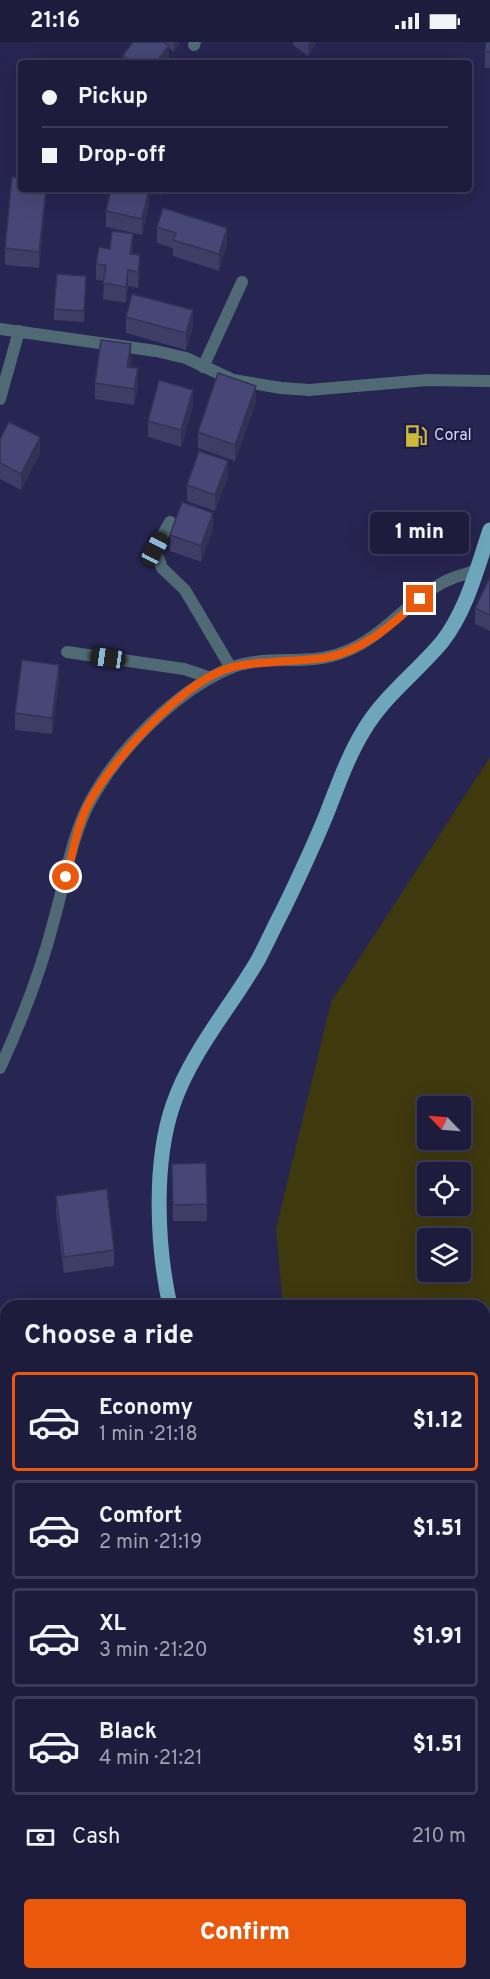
<!DOCTYPE html>
<meta charset="utf-8">
<style>
body{margin:0;font-family:Overpass,sans-serif;background:#252544;color:#f1f3f6;height:100vh;display:flex;flex-direction:column;font-size:22px;white-space:nowrap}
*{box-sizing:border-box;margin:0}
p{font-size:20px;color:#a0a1b0}
.icon{flex:none;width:33px;height:33px;fill:none;stroke:currentColor;stroke-width:2;stroke-linecap:round;stroke-linejoin:round}
.map{position:relative;flex:1;overflow:hidden}
.drawer{position:absolute;left:0px;top:1258px;width:490px;height:680px;display:flex;flex-direction:column;background:#1d1c3d;border-radius:18px 18px 0 0;box-shadow:0 6px 24px #0002,0 0 0 2px #3b3a57}
.drawer>*{flex:none}
.guide{position:absolute;left:18px;top:18px;width:454px;height:132px;border-radius:6px;box-shadow:0 6px 24px #0002,0 0 0 2px #3b3a57;display:grid;align-content:center;height:132px;padding:0 24px;background:#1d1c3d}
.needle{width:39px;rotate:295deg}
.fabs{position:absolute;left:417px;top:1054px;display:grid;gap:12px}
.fabs a{display:grid;place-items:center;width:54px;height:54px;border-radius:6px;background:#1d1c3d;box-shadow:0 6px 24px #0002,0 0 0 2px #3b3a57;font-size:30px}
.end{position:absolute;width:27px;height:27px;margin:-14px;border:8px solid #ea580c;background:#fff;box-shadow:0 0 0 3px #fff}
.from{border-radius:50%}
.bubble{position:absolute;height:42px;border-radius:6px;background:#1d1c3d;box-shadow:0 6px 24px #0002,0 0 0 2px #3b3a57;font-size:20px;font-weight:800;line-height:42px;text-align:center}
.car{position:absolute;width:18px;height:36px;margin:-18px -9px;border-radius:8px;box-shadow:0 0 4px 2px #0007;background:linear-gradient(#222 24%,#8ab4d8 0 40%,#222 0 76%,#8ab4d8 0 86%,#222 0)}
.guide b{display:flex;align-items:center;gap:21px;height:57px;font-size:22px}
.guide b+b{border-top:2px solid #3b3a57}
.guide i{width:15px;height:15px;background:#f1f3f6}
ul{padding:0;list-style:none}
li{display:flex;align-items:center;gap:18px;height:99px;margin:0 12px 9px;padding:0 12px;border:3px solid #3b3a57;border-radius:6px}
li div{flex:1}
li b{display:block;font-size:22px}
li em{font-style:normal;font-weight:800}
li.selected{border-color:#ea580c}
li>.icon{width:54px;height:54px;stroke-width:1.5}
h2{padding:0 24px;font-size:27px;line-height:72px}
.pay{display:flex;align-items:center;gap:15px;height:66px;padding:0 24px;font-size:22px}
.pay p{margin-inline-start:auto}
.action{display:flex;gap:12px;margin-top:auto;padding:12px 24px}
.action a{flex:1;height:69px;border-radius:6px;background:#ea580c;color:#fff;font-size:24px;font-weight:800;line-height:69px;text-align:center}
.status{display:flex;justify-content:space-between;align-items:center;height:42px;padding:0 30px;background:#1d1c3d;direction:ltr}
.status svg{height:16px;fill:currentColor}
.map>svg:first-child{display:block}
</style>
<div class="status"><b>21:16</b><svg viewBox="0 0 49 12"><path d="M0 12V9h3v3zM5 12V6h3v6zM10 12V3h3v9zM15 12V0h3v12zM26 1h20v11H26zM47 4h2v5h-2z"/></svg></div>
<div class="map">
<svg width="490" height="1937" viewBox="0 0 490 1937">
<rect width="100%" height="100%" fill="#272551"/>
<path fill="#3f390e" fill-rule="evenodd" d="M490 715V1937H358V1932H484V1264H283L276 1187 331 960ZM428 1065H460V1098H428ZM428 1131H460V1164H428ZM428 1197H460V1230H428Z"/>
<g fill="none" stroke-linecap="round" stroke-linejoin="round">
<path stroke="#4f6a74" stroke-width="7" d="M0 1752 6 1750
M0 1917H6"/>
<path stroke="#4f6a74" stroke-width="12" d="M194 3 195 0
M0 287 156 309 186 316 233 338 281 346 309 348 427 338 490 339
M203 325 242 240
M0 357 19 289
M170 480 155 507 162 526 185 548 231 626
M67 610 184 627 211 636
M0 1026C22 978 41 929 54 878 65 840 71 795 90 760 118 708 174 651 228 627 264 611 308 625 344 610 384 595 407 559 444 540 454 534 467 532 478 528
M0 1639 6 1653
M169 1932 170 1937
M87 1937V1932"/>
<path stroke="#6ea7bb" stroke-width="15" d="M170 1264C157 1205 153 1121 173 1063 191 1010 230 966 258 918 267 901 275 883 284 866 299 835 314 803 327 771 338 743 348 714 364 688 384 654 417 630 442 600 467 568 477 526 490 488
M233 1937V1932"/>
</g>
<path fill="#3d3d66" d="M133 0H181L174 10 169 6 168 21H123V13Z
M293 0H317L308 14 293 3Z
M490 0V26H485V9Z
M46 147V155L39 226 5 223V206Z
M111 147H163L161 153 149 149V163L142 193 106 185V169Z
M157 185 227 202 219 229 173 214V206L157 201Z
M110 207 133 208V212L140 230 138 246 128 244 126 261 103 257 104 239 96 238V222Z
M86 246 84 280 54 278V267Z
M126 275 193 285 186 308 126 291Z
M131 319 130 325 138 343 134 363 95 357V341Z
M256 360 235 419 198 406V390Z
M193 364 181 405 148 395V379Z
M0 397 40 411 21 448 0 437Z
M228 435 215 469 187 459V443Z
M213 487 201 520 170 509V493Z
M490 535V589L475 582V566Z
M59 639 52 692 15 688V671Z
M206 1121 207 1179H173L172 1122Z
M56 1154 114 1208V1224L64 1231 56 1170Z"/>
<path fill="#323253" d="M174 0H181L174 10Z
M310 0H317L308 14V2Z
M169 4V20L155 21Z
M46 147V155L39 226V210Z
M149 147V163L142 193V177Z
M227 186V202L219 229V212Z
M133 192V208L130 228V212Z
M140 213V230L138 246V230Z
M128 228V244L126 261V245Z
M86 234V246L84 280V269Z
M193 268V285L186 308V291Z
M131 302V319L127 341V325Z
M138 326V343L134 363V347Z
M256 344V360L235 419V403Z
M193 348V364L181 405V388Z
M40 395V411L21 448V432Z
M228 419V435L215 469V453Z
M213 471V487L201 520V504Z
M59 623V639L52 692V676Z"/>
<path fill="#474777" stroke="#323253" stroke-width="1.5" d="M133 0H164L169 4 155 21H134L123 13Z
M486 0H490V10L485 9Z
M12 135 21 136V147H46L39 210 5 206Z
M111 147H149L142 177 106 169Z
M163 166 227 186 219 212 173 198 176 191 157 185Z
M112 189 133 192 130 212 140 213 138 230 128 228 126 245 103 241 106 223 96 222 99 205 110 207Z
M57 232 86 234 84 269 54 267Z
M132 252 193 268 186 291 126 275Z
M101 298 131 302 127 325 138 326 134 347 95 341Z
M218 331 256 344 235 403 198 390Z
M159 338 193 348 181 388 148 379Z
M9 380 40 395 21 432 0 421V397Z
M199 409 228 419 215 453 187 443Z
M182 460 213 471 201 504 170 493Z
M490 535V573L475 566Z
M22 618 59 623 52 676 15 671Z
M206 1121 207 1162 173 1163 172 1122Z
M107 1147 114 1208 64 1215 56 1154Z"/>
<g fill="none" stroke-linecap="round" stroke-linejoin="round">
<path stroke="#ea580c" stroke-width="8" d="M66 835C73 811 77 783 89 761 112 718 185 637 233 625 263 618 294 620 324 616 362 610 393 582 420 557"/>
</g>
<defs>
<g id="fuel-bare" transform="scale(1.8)"><path d="M-5.5-6h7V0h2V4h1.3V-2.5L3-4.5l.8-.8L6-3V5H2.5V1h-1V6h-7ZM-4.2-4.7v3.2H.2V-4.7Z" fill="#caba3a" stroke="#1e1b46" stroke-width="2.5" paint-order="stroke"/></g>
</defs>
<g fill-rule="evenodd">
<use href="#fuel-bare" x="416" y="394"/>
</g>
<g text-anchor="middle" dominant-baseline="central" stroke-width="4.5" stroke-linejoin="round" paint-order="stroke">
<g font-size="16" fill="#d1d4f0" stroke="#1e1b46" text-anchor="start">
<text x="434" y="394">Coral</text>
</g>
</g>
</svg>
<div class="fabs">
<a><svg class="needle" viewBox="-14 -14 28 28"><path d="M0-13l5 13h-10z" fill="#e53935"/><path d="M0 13l5-13h-10z" fill="#a0a1b0"/></svg></a>
<a><svg class="icon" aria-label="locate" viewBox="0 0 24 24"><circle cx="12" cy="12" r="6"/><path d="M12 2v4M12 18v4M2 12h4M18 12h4"/></svg></a>
<a><svg class="icon" aria-label="layers" viewBox="0 0 24 24"><path d="M12 4l9 5-9 5-9-5zM3 14l9 5 9-5"/></svg></a>
</div>
<i class="end from" style="left:66px;top:835px"></i>
<i class="end" style="left:420px;top:557px"></i>
<div class="bubble" style="left:370px;top:470px;width:99px">1 min</div>
<i class="car" style="left:155px;top:507px;rotate:28deg"></i>
<i class="car" style="left:108px;top:616px;rotate:278deg"></i>
<div class="guide">
<b><i class="from"></i>Pickup</b>
<b><i></i>Drop-off</b>
</div>
<section class="drawer">
<h2>Choose a ride</h2>
<ul>
<li class="selected"><svg class="icon" aria-label="car" viewBox="0 0 24 24"><path d="M5 17H2v-5l4-1 3-4h7l3 4 3 1v5h-3M9 17h6M6 11h13"/><circle cx="7" cy="17" r="2"/><circle cx="17" cy="17" r="2"/></svg><div><b>Economy</b><p>1 min · 21:18</p></div><em>$1.12</em></li>
<li><svg class="icon" aria-label="car" viewBox="0 0 24 24"><path d="M5 17H2v-5l4-1 3-4h7l3 4 3 1v5h-3M9 17h6M6 11h13"/><circle cx="7" cy="17" r="2"/><circle cx="17" cy="17" r="2"/></svg><div><b>Comfort</b><p>2 min · 21:19</p></div><em>$1.51</em></li>
<li><svg class="icon" aria-label="car" viewBox="0 0 24 24"><path d="M5 17H2v-5l4-1 3-4h7l3 4 3 1v5h-3M9 17h6M6 11h13"/><circle cx="7" cy="17" r="2"/><circle cx="17" cy="17" r="2"/></svg><div><b>XL</b><p>3 min · 21:20</p></div><em>$1.91</em></li>
<li><svg class="icon" aria-label="car" viewBox="0 0 24 24"><path d="M5 17H2v-5l4-1 3-4h7l3 4 3 1v5h-3M9 17h6M6 11h13"/><circle cx="7" cy="17" r="2"/><circle cx="17" cy="17" r="2"/></svg><div><b>Black</b><p>4 min · 21:21</p></div><em>$1.51</em></li>
</ul>
<div class="pay"><svg class="icon" aria-label="cash" viewBox="0 0 24 24"><path d="M3 7h18v10H3z"/><circle cx="12" cy="12" r="2"/></svg>Cash<p>210 m</p></div>
<div class="action"><a>Confirm</a></div>
</section>
</div>
